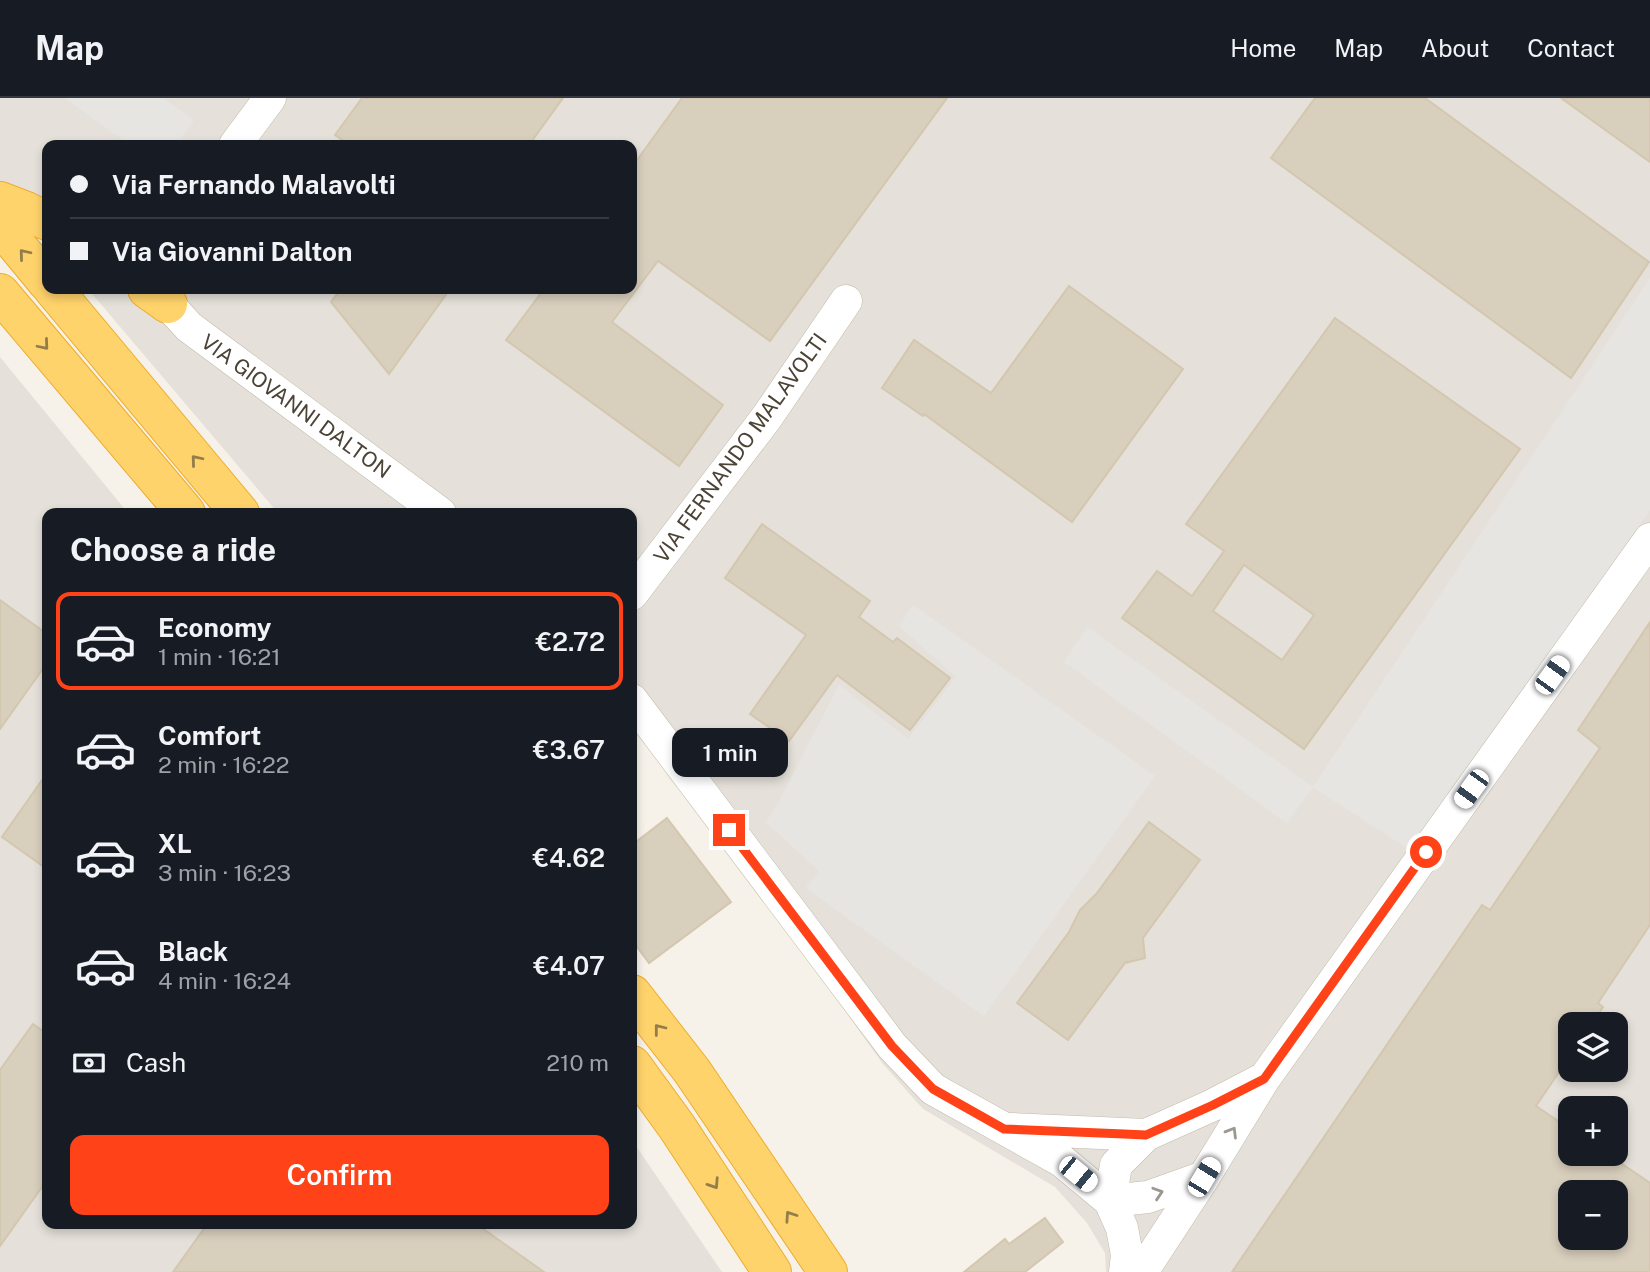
<!DOCTYPE html>
<meta charset="utf-8">
<style>
body{margin:0;font-family:"Public Sans",sans-serif;background:#242831;color:#f1f3f6;height:100vh;display:flex;flex-direction:column;font-size:26px;white-space:nowrap}
*{box-sizing:border-box;margin:0}
p{font-size:23px;color:#9ea1a6}
.icon{flex:none;width:38px;height:38px;fill:none;stroke:currentColor;stroke-width:2;stroke-linecap:round;stroke-linejoin:round}
.map{position:relative;flex:1;overflow:hidden}
.details{position:absolute;left:42px;top:410px;width:595px;height:721px;display:flex;flex-direction:column;background:#171b24;border-radius:14px;box-shadow:0 4px 10px #0003}
.details>*{flex:none}
.top-card{position:absolute;left:42px;top:42px;width:595px;height:154px;border-radius:14px;box-shadow:0 4px 10px #0003;display:grid;align-content:center;height:154px;padding:0 28px;background:#171b24}
.buttons{position:absolute;left:1558px;top:914px;display:grid;gap:14px}
.buttons a{display:grid;place-items:center;width:70px;height:70px;border-radius:14px;background:#171b24;box-shadow:0 4px 10px #0003;font-size:35px}
.end{position:absolute;width:32px;height:32px;margin:-16px;border:9px solid #ff4217;background:#fff;box-shadow:0 0 0 4px #fff}
.from{border-radius:50%}
.bubble{position:absolute;height:49px;border-radius:14px;background:#171b24;box-shadow:0 4px 10px #0003;font-size:23px;font-weight:600;line-height:49px;text-align:center}
.car{position:absolute;width:21px;height:42px;margin:-21px -10px;border-radius:9px;box-shadow:0 0 5px 2px #0007;background:linear-gradient(#fff 24%,#345 0 40%,#fff 0 76%,#345 0 86%,#fff 0)}
.top-card b{display:flex;align-items:center;gap:24px;height:66px;font-size:26px}
.top-card b+b{border-top:2px solid #363941}
.top-card i{width:18px;height:18px;background:#f1f3f6}
ul{padding:0;list-style:none}
li{display:flex;align-items:center;gap:21px;height:98px;margin:0 14px 10px;padding:0 14px;border:4px solid transparent;border-radius:14px}
li div{flex:1}
li b{display:block;font-size:26px}
li em{font-style:normal;font-weight:600}
li.active{border-color:#ff4217}
li>.icon{width:63px;height:63px;stroke-width:1.5}
h2{padding:0 28px;font-size:32px;line-height:84px}
.pay{display:flex;align-items:center;gap:18px;height:77px;padding:0 28px;font-size:26px}
.pay p{margin-inline-start:auto}
.button{display:flex;gap:14px;margin-top:auto;padding:14px 28px}
.button a{flex:1;height:80px;border-radius:14px;background:#ff4217;color:#fff;font-size:28px;font-weight:600;line-height:80px;text-align:center}
header{display:flex;align-items:center;gap:42px;box-sizing:border-box;height:98px;padding:0 35px;background:#171b24;border-bottom:2px solid #363941}
header strong{font-size:33px}
nav{display:flex;gap:38px;margin-inline-start:auto;font-size:24px}
.map>svg:first-child{display:block}
</style>
<header>
<strong>Map</strong>
<nav><a>Home</a><a>Map</a><a>About</a><a>Contact</a></nav>
</header>
<div class="map">
<svg width="1650" height="1174" viewBox="0 0 1650 1174">
<rect width="100%" height="100%" fill="#f6f2e9"/>
<path fill="#e5e1da" fill-rule="evenodd" d="M0 0H1650V1174H1106L1105 1155 1087 1125 1055 1089 923 1011 883 966 655 648 632 629V415H278L88 191H632V47H47V143L0 85ZM1570 926H1615V971H1570ZM1570 1010H1615V1055H1570ZM1570 1094H1615V1139H1570Z
M0 259 128 415H47V1125H632V1042L722 1174H0Z"/>
<path fill="#e7e5e1" d="M65 0H163L194 22 176 47H130Z
M1650 180V412L1413 754 1313 689 1287 725 1064 564 1087 529 1313 689Z
M913 507 1155 678 984 918 806 790 819 773 766 724 778 705 839 587 908 641 956 579 899 528Z"/>
<path fill="#d9cfbd" stroke="#d4c7af" stroke-width="2" fill-rule="evenodd" d="M362 0H563L529 47H349L335 37Z
M682 0H947L770 243 658 163 612 224 723 307 679 368 506 242 544 191H632V69Z
M1315 0H1425L1649 164 1571 280 1271 60Z
M1561 0H1650V64Z
M1069 188 1183 271 1072 424 924 316 923 318 882 290 914 242 991 295Z
M341 191H450L389 276 331 204Z
M1335 220 1520 351 1304 651 1122 520 1157 473 1192 498 1224 453 1186 426ZM1244 467 1314 517 1282 562 1213 513Z
M762 426 870 503 859 519 893 544 897 540 950 580 910 632 837 577 789 643 750 616 806 537 725 480Z
M0 502 47 536V565L0 631Z
M1650 524V827L1598 905 1603 909 1592 926H1570V958L1536 1008 1570 1031V1055H1606L1650 1085V1174H1232L1482 807 1490 812 1600 650 1578 632ZM1570 1094H1615V1139H1570Z
M47 675V771L2 739Z
M667 720 731 804 649 865 632 842V747Z
M1149 724 1200 762 1143 840 1145 860 1125 865 1068 942 1017 905 1069 834 1080 812 1097 795Z
M33 926 47 936V1082L0 1148V972Z
M1045 1120 1063 1144 1025 1174H964L1005 1141 1009 1146Z
M208 1125H475L544 1174H173Z"/>
<g fill="none" stroke-linecap="round" stroke-linejoin="round">
<g stroke="#c3bbaa" stroke-width="33">
<path id="street" d="M235 47 270 0
M167 191 168 206 189 229 440 415
M632 496 767 319 846 203
M632 602 892 948 933 991 1062 1063 1110 1103
M1012 1031 1146 1037 1213 1007 1263 981
M1110 1103 1148 1099 1204 1079
M1125 1174 1127 1157 1122 1130 1110 1103 1116 1067 1146 1037
M1142 1174 1204 1079 1264 981 1650 441"/>
</g>
<g stroke="#edac2c" stroke-width="40">
<path id="highway" d="M0 103 26 113 47 123
M0 127 47 184
M53 191 240 415
M147 191 168 206
M0 195 186 415
M632 896 692 973 828 1174
M632 967 677 1029 772 1174"/>
</g>
<use href="#street" stroke="#fff" stroke-width="32"/>
<use href="#highway" stroke="#ffd36b" stroke-width="38"/>
</g>
<defs><path id="oneway-chevron" d="M-2-3.5L2.5 0L-2 3.5" fill="none" stroke-width="1.6" stroke-linecap="round" stroke-linejoin="round" transform="scale(1.75)"/></defs>
<g stroke="#937d4b">
<use href="#oneway-chevron" transform="translate(24 156) rotate(-130)"/>
<use href="#oneway-chevron" transform="translate(44 247) rotate(50)"/>
<use href="#oneway-chevron" transform="translate(196 362) rotate(-130)"/>
<use href="#oneway-chevron" transform="translate(659 931) rotate(-128)"/>
<use href="#oneway-chevron" transform="translate(714 1086) rotate(57)"/>
<use href="#oneway-chevron" transform="translate(790 1118) rotate(-124)"/>
</g>
<g stroke="#9c9890">
<use href="#oneway-chevron" transform="translate(1232 1034) rotate(-59)"/>
<use href="#oneway-chevron" transform="translate(1158 1095) rotate(-18)"/>
</g>
<g fill="none" stroke-linecap="round" stroke-linejoin="round">
<path stroke="#ff4217" stroke-width="9" d="M729 732 892 948 933 991 1004 1031 1124 1036 1146 1037 1213 1007 1264 981 1426 754"/>
</g>
<g text-anchor="middle" dominant-baseline="central" stroke-width="5" stroke-linejoin="round" paint-order="stroke">
<g font-size="21" fill="#4b4336" stroke="#fff">
<text transform="translate(296 308) rotate(36)">VIA GIOVANNI DALTON</text>
<text transform="translate(740 350) rotate(-54)">VIA FERNANDO MALAVOLTI</text>
</g>
</g>
</svg>
<div class="buttons">
<a><svg class="icon" aria-label="layers" viewBox="0 0 24 24"><path d="M12 4l9 5-9 5-9-5zM3 14l9 5 9-5"/></svg></a>
<a>+</a>
<a>−</a>
</div>
<i class="end from" style="left:1426px;top:754px"></i>
<i class="end" style="left:729px;top:732px"></i>
<div class="bubble" style="left:672px;top:630px;width:116px">1 min</div>
<i class="car" style="left:1552px;top:577px;rotate:36deg"></i>
<i class="car" style="left:1471px;top:691px;rotate:216deg"></i>
<i class="car" style="left:1078px;top:1076px;rotate:129deg"></i>
<i class="car" style="left:1204px;top:1079px;rotate:31deg"></i>
<div class="top-card">
<b><i class="from"></i>Via Fernando Malavolti</b>
<b><i></i>Via Giovanni Dalton</b>
</div>
<section class="details">
<h2>Choose a ride</h2>
<ul>
<li class="active"><svg class="icon" aria-label="car" viewBox="0 0 24 24"><path d="M5 17H2v-5l4-1 3-4h7l3 4 3 1v5h-3M9 17h6M6 11h13"/><circle cx="7" cy="17" r="2"/><circle cx="17" cy="17" r="2"/></svg><div><b>Economy</b><p>1 min · 16:21</p></div><em>€2.72</em></li>
<li><svg class="icon" aria-label="car" viewBox="0 0 24 24"><path d="M5 17H2v-5l4-1 3-4h7l3 4 3 1v5h-3M9 17h6M6 11h13"/><circle cx="7" cy="17" r="2"/><circle cx="17" cy="17" r="2"/></svg><div><b>Comfort</b><p>2 min · 16:22</p></div><em>€3.67</em></li>
<li><svg class="icon" aria-label="car" viewBox="0 0 24 24"><path d="M5 17H2v-5l4-1 3-4h7l3 4 3 1v5h-3M9 17h6M6 11h13"/><circle cx="7" cy="17" r="2"/><circle cx="17" cy="17" r="2"/></svg><div><b>XL</b><p>3 min · 16:23</p></div><em>€4.62</em></li>
<li><svg class="icon" aria-label="car" viewBox="0 0 24 24"><path d="M5 17H2v-5l4-1 3-4h7l3 4 3 1v5h-3M9 17h6M6 11h13"/><circle cx="7" cy="17" r="2"/><circle cx="17" cy="17" r="2"/></svg><div><b>Black</b><p>4 min · 16:24</p></div><em>€4.07</em></li>
</ul>
<div class="pay"><svg class="icon" aria-label="cash" viewBox="0 0 24 24"><path d="M3 7h18v10H3z"/><circle cx="12" cy="12" r="2"/></svg>Cash<p>210 m</p></div>
<div class="button"><a>Confirm</a></div>
</section>
</div>
